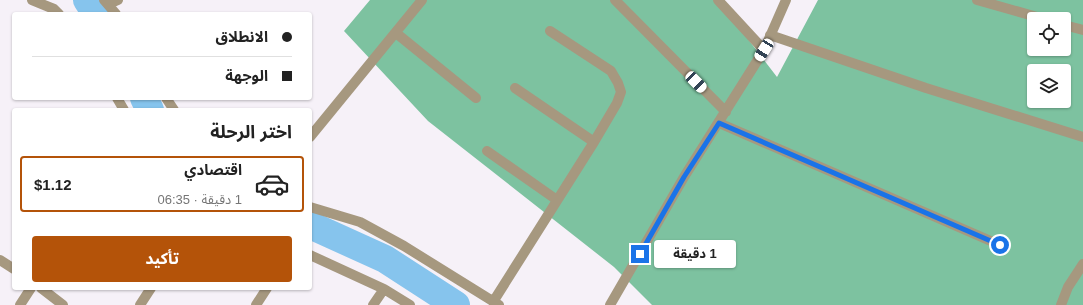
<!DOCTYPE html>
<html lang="ar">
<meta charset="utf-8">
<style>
body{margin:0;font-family:Arial,"Noto Sans Arabic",sans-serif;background:#f2f2f2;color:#222;direction:rtl;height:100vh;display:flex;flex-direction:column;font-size:15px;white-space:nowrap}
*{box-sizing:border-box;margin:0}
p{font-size:13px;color:#767676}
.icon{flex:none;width:22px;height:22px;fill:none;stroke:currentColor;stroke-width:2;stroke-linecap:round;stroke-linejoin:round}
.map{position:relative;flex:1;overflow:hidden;direction:ltr}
.sheet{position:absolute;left:12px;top:108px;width:300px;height:182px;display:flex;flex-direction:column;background:#fff;border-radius:4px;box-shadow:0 1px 3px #0004;direction:rtl}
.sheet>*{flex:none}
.banner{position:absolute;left:12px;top:12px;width:300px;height:88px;border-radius:4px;box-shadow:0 1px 3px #0004;direction:rtl;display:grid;align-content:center;height:88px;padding:0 20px;background:#fff}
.controls{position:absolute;left:1027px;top:12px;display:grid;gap:8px}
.controls a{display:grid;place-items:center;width:44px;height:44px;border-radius:4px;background:#fff;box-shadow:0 1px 3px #0004;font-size:20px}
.end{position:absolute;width:18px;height:18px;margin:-9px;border:5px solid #1a73e8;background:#fff;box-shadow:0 0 0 2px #fff}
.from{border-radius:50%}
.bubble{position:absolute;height:28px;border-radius:4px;background:#fff;box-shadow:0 1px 3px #0004;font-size:13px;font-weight:700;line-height:28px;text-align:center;direction:rtl}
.car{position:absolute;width:12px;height:24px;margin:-12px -6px;border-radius:5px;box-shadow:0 0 3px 1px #0007;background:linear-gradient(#fff 24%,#345 0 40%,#fff 0 76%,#345 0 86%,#fff 0)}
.banner b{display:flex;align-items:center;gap:14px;height:38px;font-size:15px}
.banner b+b{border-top:1px solid #e0e0e0}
.banner i{width:10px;height:10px;background:#222}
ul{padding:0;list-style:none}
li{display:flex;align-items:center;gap:12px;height:56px;margin:0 8px 6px;padding:0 12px;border:2px solid transparent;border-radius:4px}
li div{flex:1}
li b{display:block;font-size:15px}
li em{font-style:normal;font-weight:700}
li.active{border-color:#b45309}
li>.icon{width:36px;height:36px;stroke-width:1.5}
h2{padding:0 20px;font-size:18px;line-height:48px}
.action{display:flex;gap:8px;margin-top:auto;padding:8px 20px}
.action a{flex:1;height:46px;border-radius:4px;background:#b45309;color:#fff;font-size:16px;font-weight:700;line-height:46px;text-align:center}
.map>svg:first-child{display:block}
</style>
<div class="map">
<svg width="1083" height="305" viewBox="0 0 1083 305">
<rect width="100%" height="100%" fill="#f6f1f8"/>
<path fill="#7dc2a0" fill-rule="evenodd" d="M370 0H718L777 77 818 0H1083V305H652L614 267 428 121 344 31ZM1034 19H1064V49H1034ZM1034 71H1064V101H1034Z"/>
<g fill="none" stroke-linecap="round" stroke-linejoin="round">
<path stroke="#86c4ed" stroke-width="28" d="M87 0 96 14
M144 98 150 110
M310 225 385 259 456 305"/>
<path stroke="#a6987f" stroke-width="10" d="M32 0 54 9 59 14
M104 0 116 14
M615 0 726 112
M718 0 764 50
M977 0 1044 19
M109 4 118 0
M1064 25 1083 30
M396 33 476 98
M770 35 926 88 1083 137
M515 88 594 142
M117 98 124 110
M166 98 174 110
M719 123 1000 245
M310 137 422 0
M487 151 557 200
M310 207 360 222 404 246 499 305
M310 255 384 289 410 305
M0 260 14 269
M41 288 63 305
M493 302 594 142 617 103 621 92 618 83 611 71 550 31
M20 305 31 288
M140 305 151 288
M256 305 267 288
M373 305 384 289
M610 305 684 177 764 50 786 0
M1061 305 1068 287 1083 264"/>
</g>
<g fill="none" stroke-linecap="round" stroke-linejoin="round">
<path stroke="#1a73e8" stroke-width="5" d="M640 254 684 177 719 123 1000 245"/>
</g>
</svg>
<div class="controls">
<a><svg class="icon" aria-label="locate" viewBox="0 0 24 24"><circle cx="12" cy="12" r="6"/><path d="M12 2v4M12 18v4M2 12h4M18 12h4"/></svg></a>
<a><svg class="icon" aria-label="layers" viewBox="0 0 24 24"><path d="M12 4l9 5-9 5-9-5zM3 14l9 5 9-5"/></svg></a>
</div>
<i class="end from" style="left:1000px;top:245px"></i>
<i class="end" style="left:640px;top:254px"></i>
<div class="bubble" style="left:654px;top:240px;width:82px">1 دقيقة</div>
<i class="car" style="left:764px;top:50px;rotate:212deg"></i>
<i class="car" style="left:696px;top:82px;rotate:135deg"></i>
<div class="banner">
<b><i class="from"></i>الانطلاق</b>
<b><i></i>الوجهة</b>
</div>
<section class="sheet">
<h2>اختر الرحلة</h2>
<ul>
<li class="active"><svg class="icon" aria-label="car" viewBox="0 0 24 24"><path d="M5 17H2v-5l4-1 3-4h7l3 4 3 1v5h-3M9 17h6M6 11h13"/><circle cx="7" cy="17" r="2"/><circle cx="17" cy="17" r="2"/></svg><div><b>اقتصادي</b><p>1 دقيقة · 06:35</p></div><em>$1.12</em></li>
</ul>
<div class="action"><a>تأكيد</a></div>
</section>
</div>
